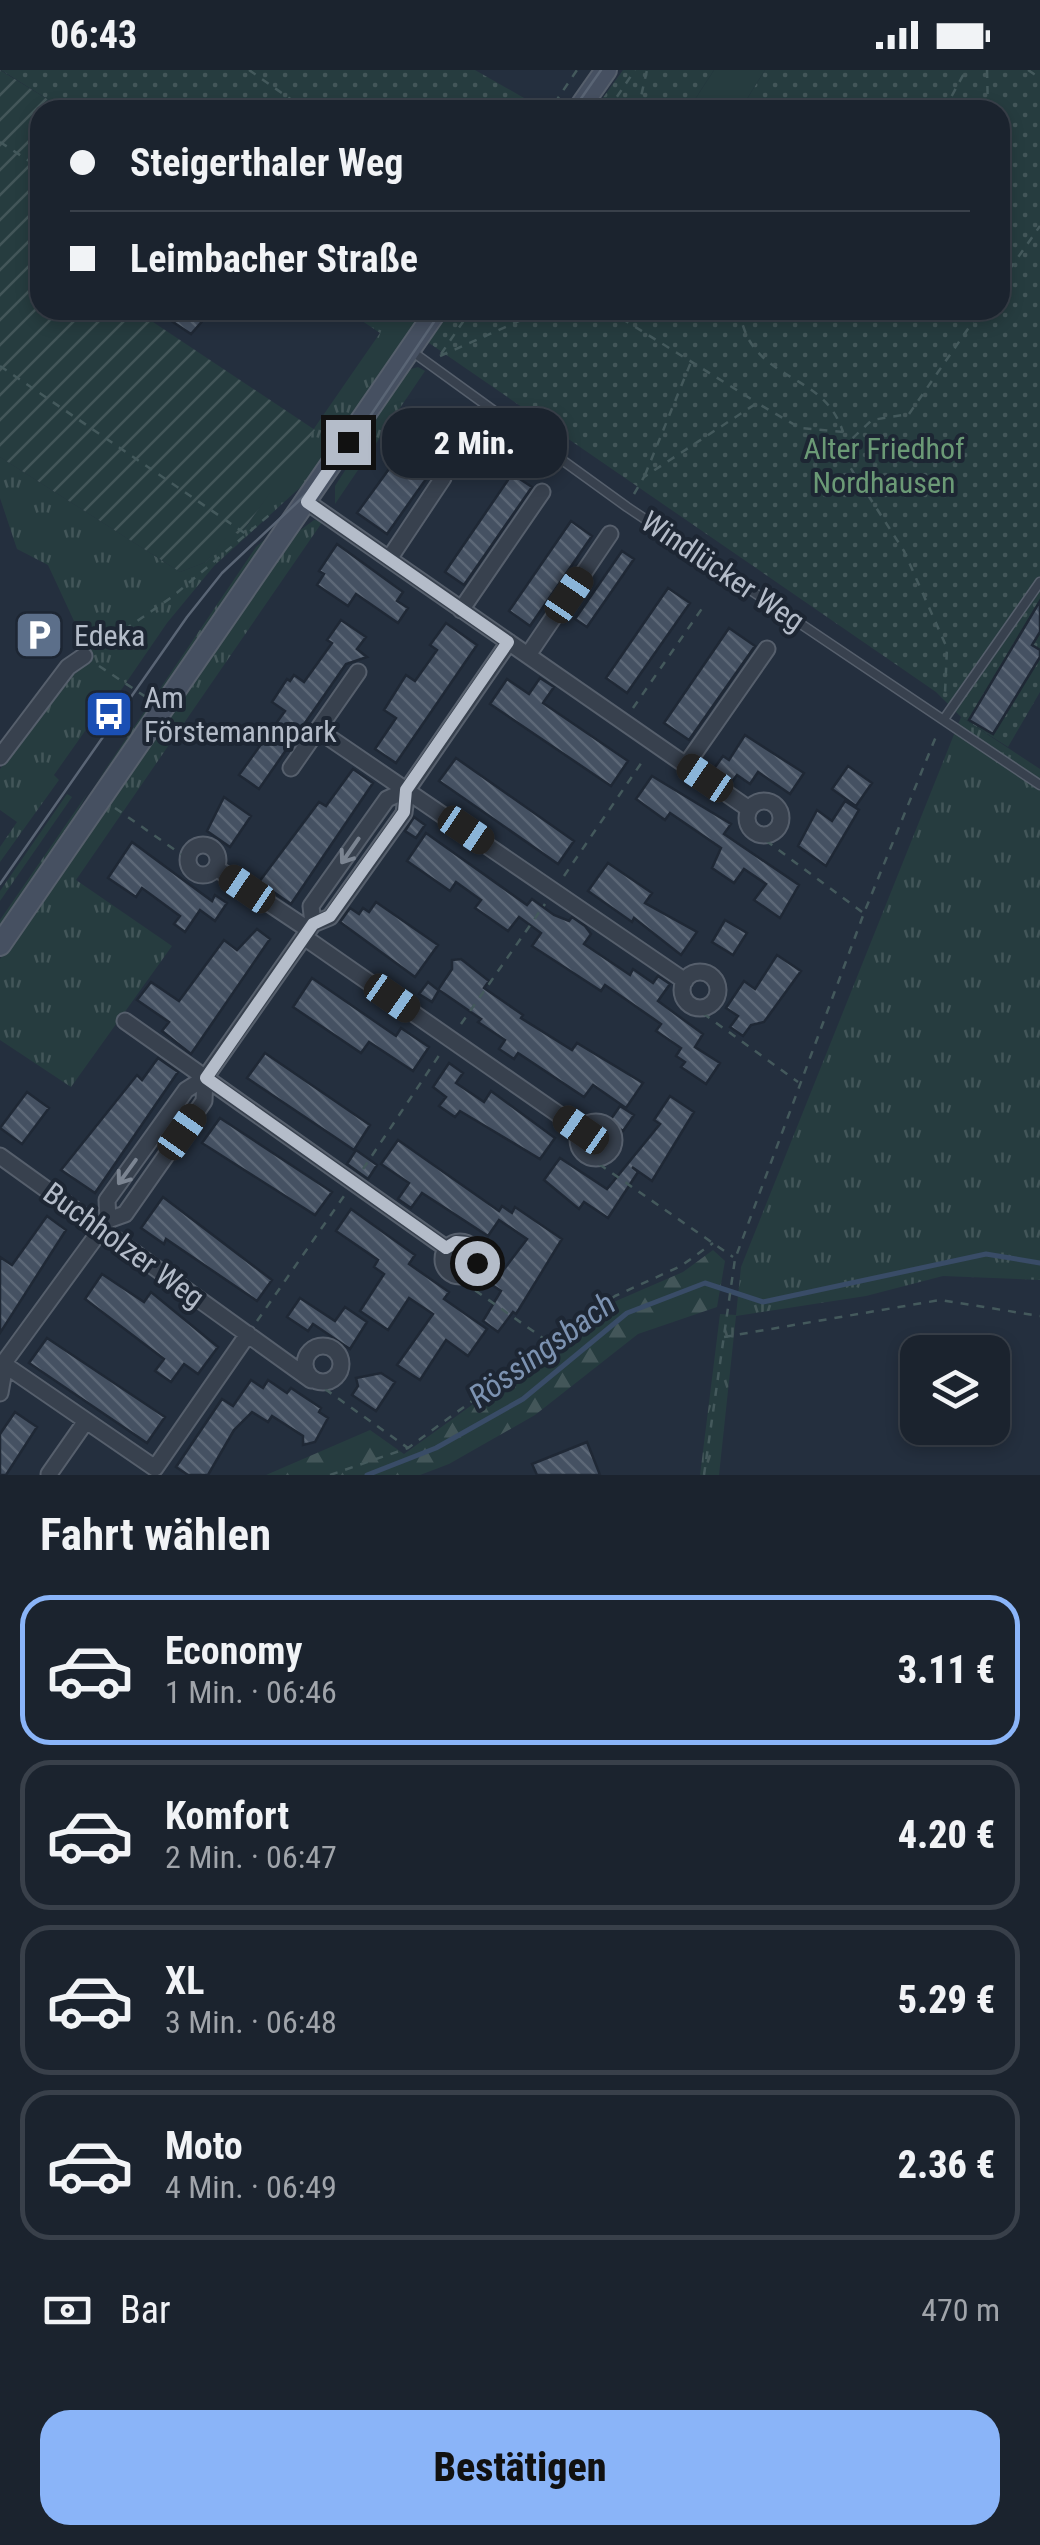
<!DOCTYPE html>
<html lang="de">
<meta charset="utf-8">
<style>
body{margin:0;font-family:"Roboto Condensed",sans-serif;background:#242b36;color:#f1f3f6;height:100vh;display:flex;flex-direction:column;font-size:38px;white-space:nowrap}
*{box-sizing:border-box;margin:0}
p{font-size:32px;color:#a0a4aa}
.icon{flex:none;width:55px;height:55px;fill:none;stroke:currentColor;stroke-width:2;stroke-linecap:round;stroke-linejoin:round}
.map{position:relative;height:1405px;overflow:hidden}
.details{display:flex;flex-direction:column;background:#1b232e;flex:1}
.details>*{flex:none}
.banner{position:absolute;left:30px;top:30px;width:980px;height:220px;border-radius:30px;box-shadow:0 5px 15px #0003,0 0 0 2px #39404a;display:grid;align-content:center;height:220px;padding:0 40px;background:#1b232e}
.controls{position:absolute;left:900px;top:1265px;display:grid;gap:20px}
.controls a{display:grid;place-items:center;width:110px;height:110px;border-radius:20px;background:#1b232e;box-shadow:0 5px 15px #0003,0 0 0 2px #39404a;font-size:50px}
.end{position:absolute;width:45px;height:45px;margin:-22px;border:12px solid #b4bcc9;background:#111;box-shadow:0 0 0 5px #111}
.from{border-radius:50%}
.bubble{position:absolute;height:70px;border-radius:30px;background:#1b232e;box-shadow:0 5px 15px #0003,0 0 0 2px #39404a;font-size:32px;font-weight:800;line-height:70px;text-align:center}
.car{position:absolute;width:30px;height:60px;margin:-30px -15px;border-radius:12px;box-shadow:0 0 8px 2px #0007;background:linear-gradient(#222 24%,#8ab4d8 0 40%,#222 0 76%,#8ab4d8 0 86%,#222 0)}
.banner b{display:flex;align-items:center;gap:35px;height:95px;font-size:38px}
.banner b+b{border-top:2px solid #39404a}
.banner i{width:25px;height:25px;background:#f1f3f6}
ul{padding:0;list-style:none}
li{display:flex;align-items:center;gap:30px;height:150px;margin:0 20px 15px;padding:0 20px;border:5px solid #39404a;border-radius:30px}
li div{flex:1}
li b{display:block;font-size:38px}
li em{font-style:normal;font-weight:800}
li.selected{border-color:#8ab4f8}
li>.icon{width:90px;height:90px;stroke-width:1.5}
h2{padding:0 40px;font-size:45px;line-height:120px}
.pay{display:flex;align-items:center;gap:25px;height:110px;padding:0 40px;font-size:38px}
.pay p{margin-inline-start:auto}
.button{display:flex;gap:20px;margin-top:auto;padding:20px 40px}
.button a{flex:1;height:115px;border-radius:30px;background:#8ab4f8;color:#111;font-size:40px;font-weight:800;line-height:115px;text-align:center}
.status{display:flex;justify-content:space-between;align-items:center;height:70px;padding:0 50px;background:#1b232e;direction:ltr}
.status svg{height:28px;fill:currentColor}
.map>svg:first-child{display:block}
</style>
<div class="status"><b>06:43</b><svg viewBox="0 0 49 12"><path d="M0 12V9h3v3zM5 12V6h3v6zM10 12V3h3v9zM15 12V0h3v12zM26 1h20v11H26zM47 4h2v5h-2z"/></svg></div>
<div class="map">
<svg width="1040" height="1405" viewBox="0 0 1040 1405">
<defs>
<pattern id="grass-tufts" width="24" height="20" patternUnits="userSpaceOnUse" patternTransform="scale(2.5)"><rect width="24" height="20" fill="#263c3f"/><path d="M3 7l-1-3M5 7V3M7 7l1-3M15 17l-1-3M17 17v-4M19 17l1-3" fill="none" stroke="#435659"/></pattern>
<pattern id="forest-firs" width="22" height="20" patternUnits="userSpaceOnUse" patternTransform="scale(2.5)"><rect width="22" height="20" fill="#263c3f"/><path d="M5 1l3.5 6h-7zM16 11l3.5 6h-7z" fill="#435659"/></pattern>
<pattern id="park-dots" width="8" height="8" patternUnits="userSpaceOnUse" patternTransform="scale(2.5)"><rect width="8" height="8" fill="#263c3f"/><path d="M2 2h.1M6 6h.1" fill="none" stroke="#435659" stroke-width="1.8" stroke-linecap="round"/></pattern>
<pattern id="garden-furrows" width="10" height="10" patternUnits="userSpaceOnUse" patternTransform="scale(2.5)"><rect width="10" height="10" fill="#263c3f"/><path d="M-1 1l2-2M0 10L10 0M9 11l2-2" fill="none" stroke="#435659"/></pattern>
<pattern id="building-back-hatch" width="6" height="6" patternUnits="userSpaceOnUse" patternTransform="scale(2.5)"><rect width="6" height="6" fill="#455162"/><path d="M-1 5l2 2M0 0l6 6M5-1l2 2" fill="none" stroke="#5d6877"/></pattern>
</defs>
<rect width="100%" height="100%" fill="#242f3e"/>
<path fill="url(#grass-tufts)" d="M346 240H381L414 261 316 403 214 496 167 553 119 623 114 620 54 705 59 710 0 792V777L17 752 0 740V699L92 576 74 551 48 495 17 479 0 428V387L180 502 206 492 232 460 240 464 246 457 380 263Z
M418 297 425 301 335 434V416L346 399 341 395 408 300Z
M314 450 323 451 76 810 172 876 71 1017 0 970V889L291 467Z
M283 454 94 716 256 477Z
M961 647 1040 699V1210L943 1206 866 1226 736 1246 719 1405H700L720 1244 736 1245 741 1197Z
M67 724 72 727 0 831V821Z
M87 724 47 796 0 862V850Z"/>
<path fill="url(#forest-firs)" d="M713 1180 725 1191 717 1237 638 1264 535 1345 449 1394 420 1405H266L370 1360 404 1384 616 1231 683 1202Z"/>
<path fill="url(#park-dots)" d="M1 0H475L545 40H65Z
M623 0H714L688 40H594Z
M765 0H1040V622L1008 677 961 647 936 622 381 240H1000V40H740Z"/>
<path fill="url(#garden-furrows)" d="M0 0 65 40H40V240H135L315 360 240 465 232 461 206 492 180 502 0 387Z"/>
<path fill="#263c3f" d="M714 0H765L740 40H688Z"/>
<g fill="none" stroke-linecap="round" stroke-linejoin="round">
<path stroke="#394c67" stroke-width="5" d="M367 1405 436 1378 523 1329 627 1243 705 1213 763 1232 986 1184 1040 1193"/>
</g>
<path fill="url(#building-back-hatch)" stroke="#1f2835" stroke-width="2.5" d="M175 240H212L191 264 173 252 180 243Z
M429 344 458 364 387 464 357 443Z
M512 404 532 417 464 515 445 502Z
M571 451 592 466 530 556 509 541Z
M337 474 403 522 397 531 408 538 398 553 356 524 348 536 317 515 324 504 319 501Z
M622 481 634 489 587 557 575 549Z
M668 518 690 533 627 623 606 608Z
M1040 531V562L1032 575 1040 580V587L993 664 969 650Z
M341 550 366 567 357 579 367 587 346 594 259 719 239 705 285 641 272 632 287 609 290 611 294 605 304 612 332 573 327 570Z
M446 553 477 575 396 693 375 679 396 648 384 640 406 605 415 611 437 580 430 575Z
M729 558 755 576 689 670 664 653Z
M540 608 554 617 543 633 628 691 611 716 490 634 507 609 529 624Z
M745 665 804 703 790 724 758 702 750 714 737 705 731 713 713 700 723 686 729 690Z
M456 688 574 771 558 794 439 711Z
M848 696 872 713 856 736 832 719Z
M353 699 373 713 291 834 259 812 319 732 326 736Z
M652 706 731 754 724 764 799 815 780 848 754 830 766 814 744 799 734 813 712 798 721 778 670 743 665 750 636 729Z
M224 727 251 746 230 777 207 761Z
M845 731 859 740 826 796 798 776 817 740 832 751Z
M414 747 425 755 416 768 405 761Z
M426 763 527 835 532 829 554 845 569 851 572 847 585 856 591 864 584 874 630 905 633 899 653 913 658 906 670 914 658 931 703 964 695 977 720 993 706 1014 681 997 685 992 676 986 681 978 656 961 661 954 605 915 601 921 532 876 541 863 519 847 508 861 475 838 481 830 456 812 450 821 407 791Z
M132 772 212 831 215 825 227 833 215 851 200 840 185 862 174 854 180 846 142 818 136 827 108 808Z
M608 793 652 823 645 833 697 862 681 885 634 848 632 852 588 821Z
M376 832 438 875 415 907 340 852 350 838 359 844 363 838 369 842Z
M725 850 747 863 733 885 712 872Z
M257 859 270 869 191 984 162 961 169 952 137 930 151 912 179 931 224 870 237 880Z
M777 885 801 901 764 952 751 955 743 966 730 957 738 946 726 938 744 911 755 919Z
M461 889 489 911 484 918 523 945 521 948 572 980 577 973 643 1013 626 1038 593 1015 584 1027 518 983 514 989 499 979 505 970 478 952 481 949 439 920 432 932 419 924 428 912 438 920 452 899V890Z
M312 908 396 966 401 958 429 977 413 1001 369 972 361 983 293 937Z
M265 983 370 1055 354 1080 247 1008Z
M158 988 178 1002 95 1123 61 1100 137 1005 142 1010Z
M449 993 463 1003 456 1013 484 1032 491 1021 555 1068 540 1089 460 1041 455 1047 439 1036 446 1027 433 1017Z
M27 1022 49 1038 22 1074 0 1058Z
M670 1026 694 1042 652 1111 632 1097 638 1102 608 1148 584 1132 579 1139 544 1110 560 1088 607 1119 660 1054 654 1050Z
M620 1036 634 1045 623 1061 609 1052Z
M220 1048 332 1122 315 1145 202 1073Z
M398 1070 499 1141 502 1136 512 1143 515 1137 562 1169 516 1244 513 1242 498 1262 483 1251 501 1221 492 1215 527 1169 499 1150 488 1166 422 1123 411 1138 398 1129 409 1113 381 1094Z
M356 1080 377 1095 368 1109 347 1094Z
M163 1127 272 1210 257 1231 166 1169 164 1174 141 1158Z
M351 1139 415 1185 409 1194 449 1222 444 1229 487 1259 468 1286 446 1270 420 1310 397 1295 433 1244 409 1228 388 1260 360 1241 384 1204 374 1197 378 1190 336 1161Z
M47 1146 66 1160 0 1263V1187L12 1195Z
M102 1204 144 1232 151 1222 218 1277 198 1304 184 1294 171 1312 155 1301 164 1289 85 1229Z
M300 1228 335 1251 345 1237 367 1252 350 1279 313 1254 308 1261 287 1247Z
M47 1268 165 1347 147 1373 29 1293Z
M381 1303 395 1312 376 1341 352 1325 358 1316 356 1308Z
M251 1310 263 1318 268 1310 287 1323 291 1318 321 1338 319 1342 328 1348 315 1372 303 1375V1366L272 1346 268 1352 252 1342 234 1360 208 1405H188L176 1397 222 1329 233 1336Z
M15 1342 37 1357 6 1405H0V1364Z
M587 1372 600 1405H537L532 1394Z"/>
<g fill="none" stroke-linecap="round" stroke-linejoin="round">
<g stroke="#565f6c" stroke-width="11">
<path id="lane" d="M410 280 627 437 1040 715
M944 649 1040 512"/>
</g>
<g stroke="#565f6c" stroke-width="19">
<path id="street" d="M307 432 749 739
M389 489 443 408
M461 540 542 422
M528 585 610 464
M318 660 685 911
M0 687 68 597 84 586
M686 695 767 579
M291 698 358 602
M747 748a17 17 0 1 1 34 0a17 17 0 1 1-34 0Z
M188 790a15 15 0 1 1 30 0a15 15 0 1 1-30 0Z
M216 798 309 860
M313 854 311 836 387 729 407 720
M304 867 581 1060
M682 920a18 18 0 1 1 36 0a18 18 0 1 1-36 0Z
M125 951 446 1178
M578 1070a18 18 0 1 1 36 0a18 18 0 1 1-36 0Z
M0 1086 311 1310
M108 1150 107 1130 186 1020 205 1008 313 854 330 847 404 743 407 720 509 572
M443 1189a17 17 0 1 1 34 0a17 17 0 1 1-34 0Z
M305 1294a18 18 0 1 1 36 0a18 18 0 1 1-36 0Z
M5 1295 155 1398 248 1264
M0 1298 108 1150 125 1144 204 1031 205 1008
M0 1323 5 1295
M49 1404 86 1351"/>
</g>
<g stroke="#565f6c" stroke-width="24">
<path id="secondary" d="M578 40 606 0
M0 875 437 240"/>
</g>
<path stroke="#44595c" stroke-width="2.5" stroke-dasharray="8 8" stroke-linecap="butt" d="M249 0 306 40
M987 0 988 40
M1028 0 1040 8
M540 40 554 34 577 0
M608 40 635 0
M638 40 647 0
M944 40 966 0
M0 72 40 98
M1000 213 1040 156
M608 240 756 332
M738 240C741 249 744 261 749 270 774 312 826 309 843 362
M405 251 409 240
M441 284 471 240
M440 286 544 240
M0 296 246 464
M841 379 872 350 909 344 981 240
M645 405 691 292
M634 424 644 407 757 333 800 358 843 362 839 380 904 481 947 578 945 623
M98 578 172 527 274 441
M99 596 146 627
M633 638 703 537
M115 738 188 789
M753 761 862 842
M564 806 644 689
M690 934 798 1012
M461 954 545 834
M586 1085 733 1187
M363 1099 442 981
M449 1202 550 1273
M257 1251 344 1126
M724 1267 940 1230 1040 1246
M325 1319 408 1378
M330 1405 408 1378 615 1226 681 1196 713 1173
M704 1405 735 1189 864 843 937 664"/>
<use href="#lane" stroke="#38414e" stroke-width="8"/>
<use href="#street" stroke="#38414e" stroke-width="15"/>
<use href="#secondary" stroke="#465061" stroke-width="20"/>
<path stroke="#5a6575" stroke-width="2.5" d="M573 40 601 0
M0 814 187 547 222 503 337 395 442 240"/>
</g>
<defs><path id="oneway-shaft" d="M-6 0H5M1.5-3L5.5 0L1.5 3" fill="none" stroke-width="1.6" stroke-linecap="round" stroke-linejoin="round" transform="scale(2.5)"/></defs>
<g stroke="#7c8592">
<use href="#oneway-shaft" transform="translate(350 781) rotate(125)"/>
<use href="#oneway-shaft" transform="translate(127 1102) rotate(126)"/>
</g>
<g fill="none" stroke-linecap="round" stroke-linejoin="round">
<path stroke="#b4bcc9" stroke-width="12" d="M348 372 307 432 508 572 406 720 404 742 330 846 313 854 206 1008 446 1178 456 1172 468 1173 476 1181 477 1193"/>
</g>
<defs>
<g id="parking-square" transform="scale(2.5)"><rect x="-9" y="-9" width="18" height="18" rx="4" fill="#5c6f8a" stroke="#1d2633"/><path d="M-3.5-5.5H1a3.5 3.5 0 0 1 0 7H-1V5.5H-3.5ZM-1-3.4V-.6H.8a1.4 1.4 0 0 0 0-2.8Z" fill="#fff"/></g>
<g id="bus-square" transform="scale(2.5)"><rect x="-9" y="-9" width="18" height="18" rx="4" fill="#1a4fb4" stroke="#1d2633"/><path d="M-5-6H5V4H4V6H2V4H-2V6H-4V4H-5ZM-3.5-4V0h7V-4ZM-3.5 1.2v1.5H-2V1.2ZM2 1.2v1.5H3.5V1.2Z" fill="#fff"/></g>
</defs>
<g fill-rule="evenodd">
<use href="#parking-square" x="39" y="565"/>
<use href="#bus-square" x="109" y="644"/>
</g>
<g text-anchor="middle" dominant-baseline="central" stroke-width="8" stroke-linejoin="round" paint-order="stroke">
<g font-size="30" fill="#6b9a76" stroke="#1d2633">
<text x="884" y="378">Alter Friedhof<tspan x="884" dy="34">Nordhausen</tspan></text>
</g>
<g font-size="30" fill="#b4bcc9" stroke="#1d2633">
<text transform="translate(723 501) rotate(34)">Windlücker Weg</text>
<text transform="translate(124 1175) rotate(36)">Buchholzer Weg</text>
</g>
<g font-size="30" fill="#b4bcc9" stroke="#1d2633" text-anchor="start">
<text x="74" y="565">Edeka</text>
<text x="144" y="627">Am<tspan x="144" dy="34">Förstemannpark</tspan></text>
</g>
<g font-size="32" font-style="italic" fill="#7c92b1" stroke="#1d2633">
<text transform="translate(542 1280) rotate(-36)">Rössingsbach</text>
</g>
</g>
</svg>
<div class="controls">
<a><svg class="icon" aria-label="layers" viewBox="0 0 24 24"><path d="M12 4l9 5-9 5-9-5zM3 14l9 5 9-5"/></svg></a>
</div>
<i class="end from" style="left:477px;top:1193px"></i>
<i class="end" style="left:348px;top:372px"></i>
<div class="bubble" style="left:382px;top:338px;width:185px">2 Min.</div>
<i class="car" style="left:569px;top:525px;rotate:34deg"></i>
<i class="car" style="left:705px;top:708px;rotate:304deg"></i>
<i class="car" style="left:466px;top:760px;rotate:124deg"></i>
<i class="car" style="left:247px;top:819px;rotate:304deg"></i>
<i class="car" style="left:392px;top:928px;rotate:125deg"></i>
<i class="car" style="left:581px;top:1060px;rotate:305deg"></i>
<i class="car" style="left:182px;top:1062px;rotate:35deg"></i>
<div class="banner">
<b><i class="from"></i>Steigerthaler Weg</b>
<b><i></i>Leimbacher Straße</b>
</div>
</div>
<section class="details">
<h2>Fahrt wählen</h2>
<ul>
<li class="selected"><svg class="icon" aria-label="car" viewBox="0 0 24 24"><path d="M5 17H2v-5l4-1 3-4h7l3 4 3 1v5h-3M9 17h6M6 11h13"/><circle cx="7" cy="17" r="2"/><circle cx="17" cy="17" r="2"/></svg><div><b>Economy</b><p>1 Min. · 06:46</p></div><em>3.11 €</em></li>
<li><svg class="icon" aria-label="car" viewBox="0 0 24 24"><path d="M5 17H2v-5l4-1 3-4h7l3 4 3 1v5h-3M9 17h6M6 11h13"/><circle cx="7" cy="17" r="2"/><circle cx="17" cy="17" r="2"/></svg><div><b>Komfort</b><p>2 Min. · 06:47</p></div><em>4.20 €</em></li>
<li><svg class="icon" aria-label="car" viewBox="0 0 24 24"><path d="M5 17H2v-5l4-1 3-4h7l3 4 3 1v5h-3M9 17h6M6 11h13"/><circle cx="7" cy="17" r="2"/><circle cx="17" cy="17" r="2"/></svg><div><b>XL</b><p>3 Min. · 06:48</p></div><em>5.29 €</em></li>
<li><svg class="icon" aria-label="car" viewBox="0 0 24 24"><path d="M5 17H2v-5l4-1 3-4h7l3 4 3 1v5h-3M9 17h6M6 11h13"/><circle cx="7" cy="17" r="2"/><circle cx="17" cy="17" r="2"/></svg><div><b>Moto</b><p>4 Min. · 06:49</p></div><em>2.36 €</em></li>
</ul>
<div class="pay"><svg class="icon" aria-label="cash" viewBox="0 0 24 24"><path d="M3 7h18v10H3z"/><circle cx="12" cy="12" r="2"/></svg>Bar<p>470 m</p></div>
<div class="button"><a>Bestätigen</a></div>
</section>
